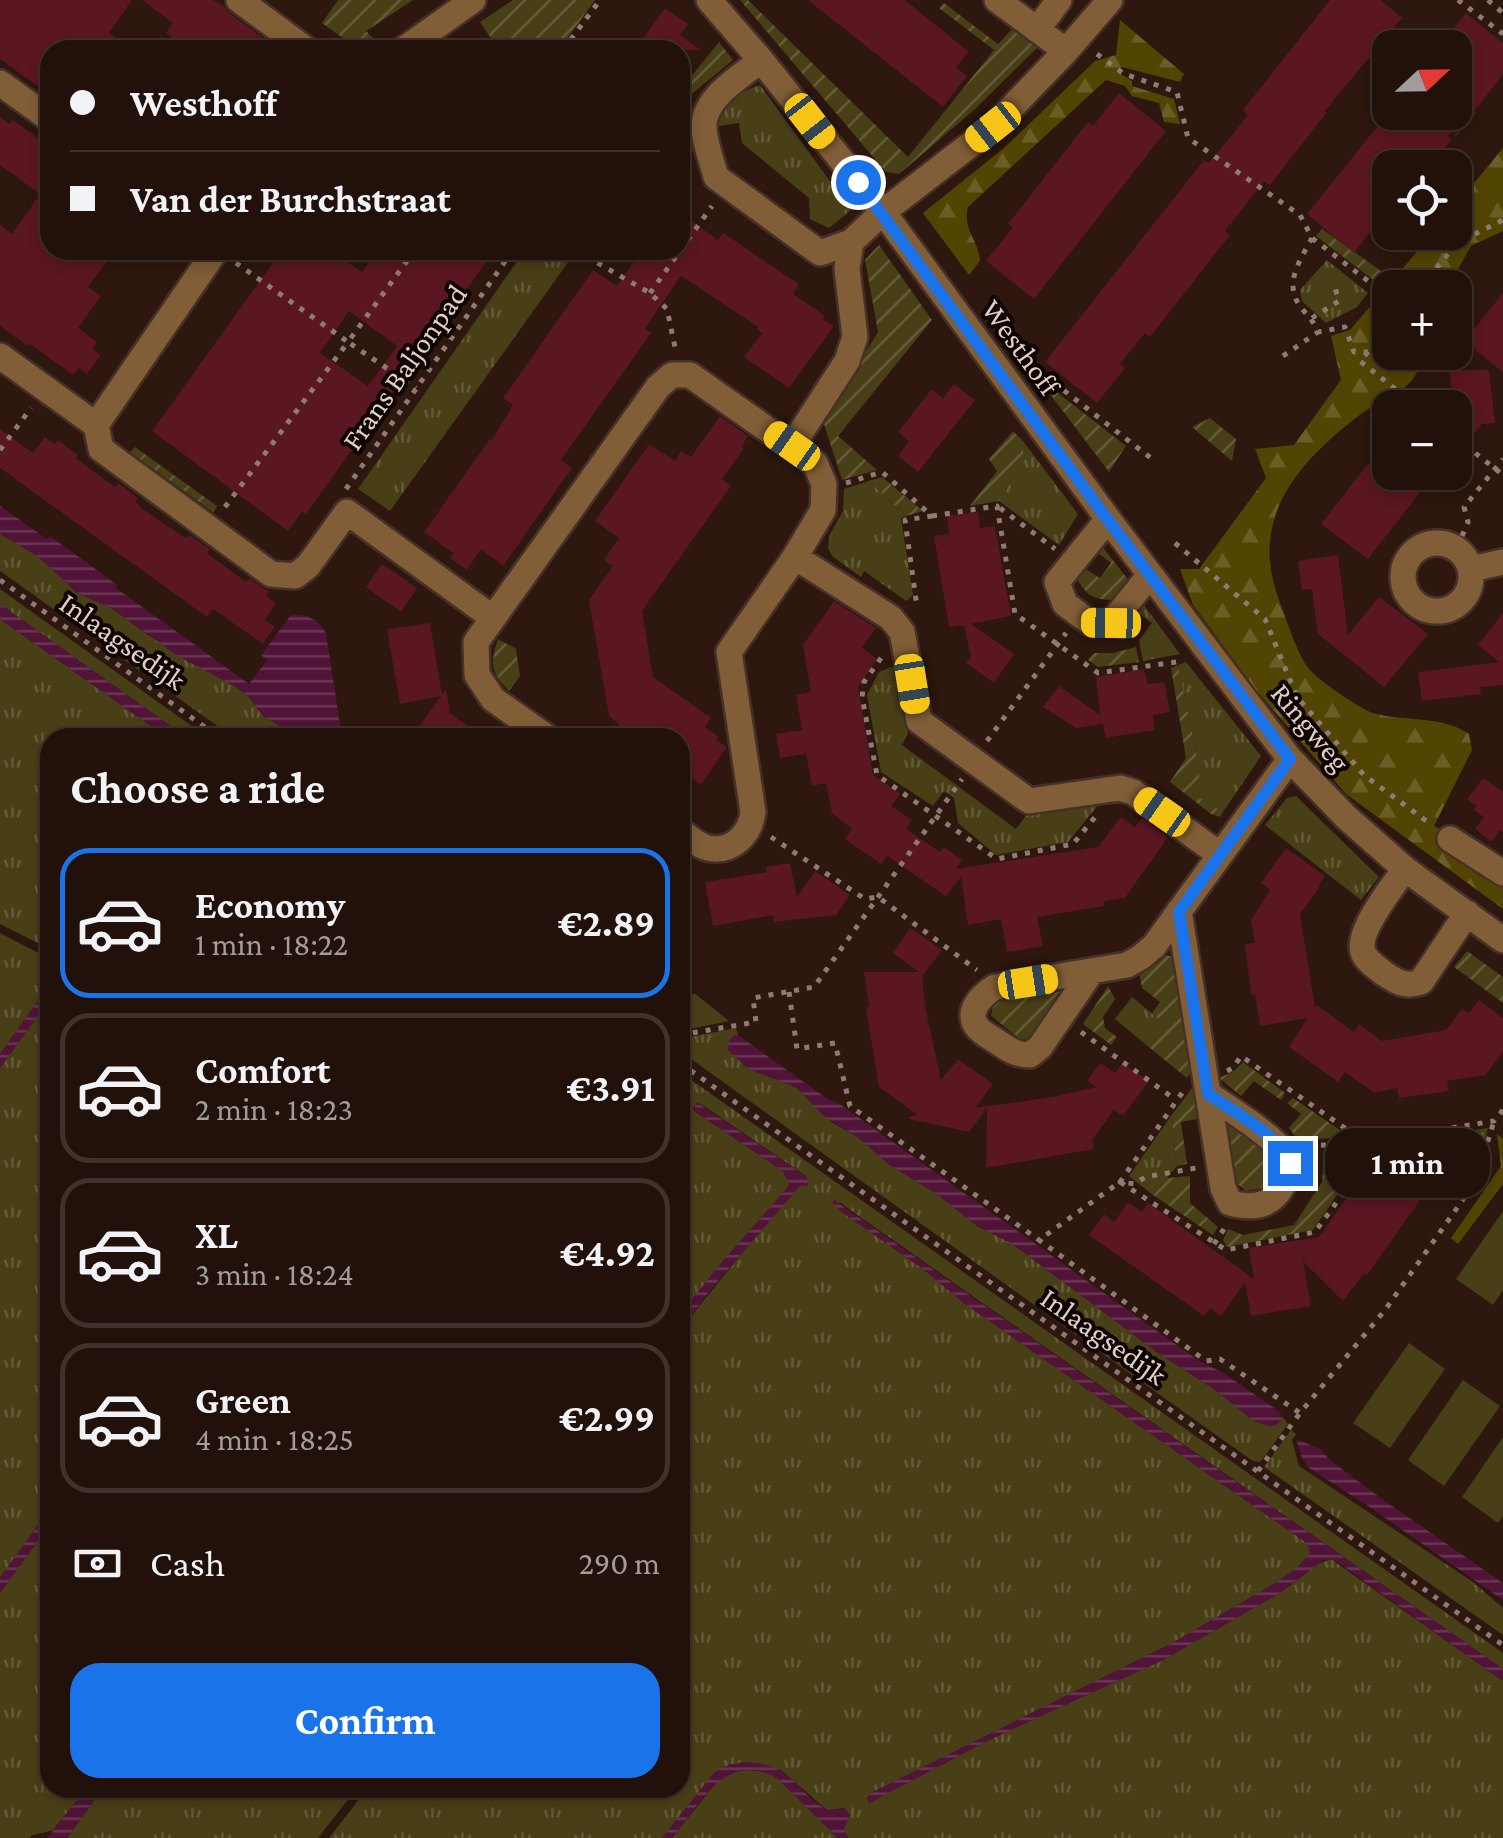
<!DOCTYPE html>
<meta charset="utf-8">
<style>
body{margin:0;font-family:"Crimson Pro",serif;background:#2e1f18;color:#f1f3f6;height:100vh;display:flex;flex-direction:column;font-size:38px;white-space:nowrap}
*{box-sizing:border-box;margin:0}
p{font-size:32px;color:#a29d9c}
.icon{flex:none;width:55px;height:55px;fill:none;stroke:currentColor;stroke-width:2;stroke-linecap:round;stroke-linejoin:round}
.map{position:relative;flex:1;overflow:hidden}
.panel{position:absolute;left:40px;top:728px;width:650px;height:1070px;display:flex;flex-direction:column;background:#22110a;border-radius:30px;box-shadow:0 5px 15px #0003,0 0 0 2px #3f312b}
.panel>*{flex:none}
.top-card{position:absolute;left:40px;top:40px;width:650px;height:220px;border-radius:30px;box-shadow:0 5px 15px #0003,0 0 0 2px #3f312b;display:grid;align-content:center;height:220px;padding:0 30px;background:#22110a}
.needle{width:65px;rotate:68deg}
.tools{position:absolute;left:1372px;top:30px;display:grid;gap:20px}
.tools a{display:grid;place-items:center;width:100px;height:100px;border-radius:20px;background:#22110a;box-shadow:0 5px 15px #0003,0 0 0 2px #3f312b;font-size:50px}
.end{position:absolute;width:45px;height:45px;margin:-22px;border:12px solid #1a73e8;background:#fff;box-shadow:0 0 0 5px #fff}
.from{border-radius:50%}
.bubble{position:absolute;height:70px;border-radius:30px;background:#22110a;box-shadow:0 5px 15px #0003,0 0 0 2px #3f312b;font-size:32px;font-weight:700;line-height:70px;text-align:center}
.car{position:absolute;width:30px;height:60px;margin:-30px -15px;border-radius:12px;box-shadow:0 0 8px 2px #0007;background:linear-gradient(#f5c518 24%,#345 0 40%,#f5c518 0 76%,#345 0 86%,#f5c518 0)}
.top-card b{display:flex;align-items:center;gap:35px;height:95px;font-size:38px}
.top-card b+b{border-top:2px solid #3f312b}
.top-card i{width:25px;height:25px;background:#f1f3f6}
ul{padding:0;list-style:none}
li{display:flex;align-items:center;gap:30px;height:150px;margin:0 20px 15px;padding:0 10px;border:5px solid #3f312b;border-radius:30px}
li div{flex:1}
li b{display:block;font-size:38px}
li em{font-style:normal;font-weight:700}
li.on{border-color:#1a73e8}
li>.icon{width:90px;height:90px;stroke-width:1.5}
h2{padding:0 30px;font-size:45px;line-height:120px}
.pay{display:flex;align-items:center;gap:25px;height:110px;padding:0 30px;font-size:38px}
.pay p{margin-inline-start:auto}
.primary-button{display:flex;gap:20px;margin-top:auto;padding:20px 30px}
.primary-button a{flex:1;height:115px;border-radius:30px;background:#1a73e8;color:#fff;font-size:40px;font-weight:700;line-height:115px;text-align:center}
.map>svg:first-child{display:block}
</style>
<div class="map">
<svg width="1503" height="1838" viewBox="0 0 1503 1838">
<defs>
<pattern id="grass-tufts" width="24" height="20" patternUnits="userSpaceOnUse" patternTransform="scale(2.5)"><rect width="24" height="20" fill="#493f17"/><path d="M3 7l-1-3M5 7V3M7 7l1-3M15 17l-1-3M17 17v-4M19 17l1-3" fill="none" stroke="#635a37"/></pattern>
<pattern id="forest-firs" width="22" height="20" patternUnits="userSpaceOnUse" patternTransform="scale(2.5)"><rect width="22" height="20" fill="#524403"/><path d="M5 1l3.5 6h-7zM16 11l3.5 6h-7z" fill="#6a5e26"/></pattern>
<pattern id="garden-furrows" width="10" height="10" patternUnits="userSpaceOnUse" patternTransform="scale(2.5)"><rect width="10" height="10" fill="#493f17"/><path d="M-1 1l2-2M0 10L10 0M9 11l2-2" fill="none" stroke="#635a37"/></pattern>
<pattern id="water-rules" width="6" height="5" patternUnits="userSpaceOnUse" patternTransform="scale(2.5)"><rect width="6" height="5" fill="#511438"/><path d="M0 2.5h6" fill="none" stroke="#6a3553"/></pattern>
</defs>
<rect width="100%" height="100%" fill="#2d170e"/>
<path fill="url(#grass-tufts)" d="M760 85 851 210 829 228 810 219 809 198 742 143 739 123 719 126C720 100 738 93 760 85Z
M525 250H572L574 254 390 511 358 489Z
M1327 260 1368 293 1357 307 1326 323 1302 301 1300 290Z
M1023 441 1078 514 1059 545 999 501 1023 462Z
M869 481 906 516 901 518 913 595 906 601 864 571 861 577 832 556 828 548 830 534 843 511 844 489Z
M0 534 39 557 76 592 113 609 148 635 236 687 248 696 263 716 299 737H233L0 571Z
M0 589 207 737H186L0 604Z
M1144 605 1180 654 1143 661 1139 640 1152 623 1135 611Z
M0 619 166 737 50 738V949L0 924Z
M1186 662 1261 756 1223 812 1190 792 1199 779V766L1178 665Z
M899 664 908 734 902 745 1016 829 1030 810 1103 799 1068 842 996 855 958 823 954 798 944 791 933 806 881 772 867 695 879 672Z
M1296 796 1379 877 1361 900 1265 825 1287 798Z
M0 933 50 959V984L0 1054Z
M680 993 690 999 694 993 729 1021 680 1031Z
M1132 997 1166 1025 1150 1048 1115 1019Z
M50 999V1508L0 1578V1068Z
M736 1028 738 1035 733 1036 747 1068 797 1088 833 1123 859 1138 888 1164 937 1194 977 1226 1011 1243 1161 1355 1214 1389 1254 1421 1269 1426 1276 1425 1282 1420V1416L1288 1424 1262 1460 1259 1462 1253 1461 1195 1420 680 1051V1039Z
M680 1072 1503 1653V1669L839 1202 843 1213 923 1269 965 1304 1304 1541 1309 1548 1310 1553 1297 1568 1277 1582 1174 1642 871 1793 867 1799 869 1803 989 1740 1163 1660 1280 1593 1318 1564 1331 1559 1503 1681V1838H848L844 1828 850 1817 845 1808 827 1810 781 1770 731 1764 714 1773 662 1838H329L368 1788H680V1330C708 1295 737 1260 765 1225 779 1209 794 1195 806 1176L704 1106 698 1103 693 1107 694 1111 783 1171 789 1183 788 1187 723 1261 680 1315V1096L683 1091 680 1087Z
M1171 1116 1177 1166 1153 1195 1129 1176Z
M1488 1128 1477 1174 1463 1193 1391 1143Z
M1291 1430 1296 1434 1292 1440 1299 1466 1473 1582 1503 1608V1635L1264 1467Z
M50 1524V1788H87L53 1830 30 1836 31 1838H0V1593Z
M747 1770 767 1772 777 1778 838 1838H672L719 1779 735 1772Z
M103 1788H357L318 1838H67Z"/>
<path fill="url(#forest-firs)" d="M1120 20 1184 74 1180 82 1122 67 1116 71 1132 81V86L1174 99 1180 124 1164 122 1159 103 1132 96 1125 86 1106 80 968 207C962 231 979 240 980 261L969 275 923 213 1004 148 1095 61 1116 55Z
M1503 148V231L1471 246 1448 287 1390 288V352L1424 353C1422 359 1420 368 1416 374 1405 394 1378 401 1361 414 1298 462 1248 518 1279 600 1286 618 1298 657 1310 670 1318 680 1362 710 1373 713 1404 722 1442 715 1469 734L1472 750 1434 826 1445 831 1503 884V909L1346 794 1256 690 1193 605 1180 569H1199L1266 478 1255 449 1294 445 1341 380 1331 336 1350 330 1433 233 1455 232V206Z
M1497 1134 1503 1139V1184L1458 1244 1451 1238 1501 1166Z"/>
<path fill="url(#garden-furrows)" d="M338 0H413L366 31 375 40 358 49 322 23Z
M513 0H595L559 50H499L480 22Z
M740 0H748L908 157 994 50 939 8 944 3 998 44 1013 28 1039 46 975 109 899 174 886 172Z
M719 42 733 60 683 101 681 89Z
M1322 229 1388 276 1380 285 1316 236Z
M879 245 932 320 838 436 877 470 842 480 823 421 878 332 865 260Z
M1054 390 1126 446 1109 472 1050 394Z
M1210 418 1236 439 1232 461 1192 427Z
M1013 431 1023 441V462L999 501 970 506 997 471 989 459Z
M135 447 217 506 213 512 130 452Z
M882 477 923 511 906 516 869 481Z
M1101 545 1130 582 1112 600C1093 599 1087 596 1077 579L1082 567 1100 578 1111 563 1093 549Z
M498 639 516 649 520 676 509 691C490 672 490 664 498 639Z
M1136 647 1139 662 1098 667 1088 660 1094 653H1113Z
M1178 665 1199 766V779L1190 792 1223 812 1220 817 1211 814 1170 782 1186 758 1171 668Z
M1467 951 1503 977V1003L1454 967Z
M1165 955 1175 957 1194 1068 1187 1078 1150 1048 1165 1025 1152 1013 1160 1002 1142 988 1139 972 1158 963Z
M1072 985 1035 1038 1021 1040 991 1016 994 1001 1004 994Z
M1108 986 1115 999 1103 1017 1105 1028 1117 1037 1111 1045 1083 1024Z
M1243 1062 1285 1093 1281 1100 1254 1081 1241 1096 1219 1078 1234 1071Z
M1196 1083 1202 1118 1181 1122 1187 1164 1177 1166 1171 1116Z
M1293 1098 1350 1137 1298 1140 1289 1128 1301 1114 1287 1103Z
M1225 1117 1278 1154 1280 1170 1262 1188 1246 1191 1235 1182Z
M1361 1148 1367 1151 1313 1230 1227 1247 1223 1240 1228 1229 1243 1235 1294 1225 1322 1182 1324 1153Z
M1190 1176V1203L1218 1227 1213 1235 1153 1195 1167 1178Z"/>
<path fill="#493f17" d="M1503 1211V1290L1493 1305 1456 1279Z
M1409 1343 1445 1369 1390 1448 1353 1423Z
M1463 1380 1500 1406 1444 1486 1408 1460Z
M1503 1437V1516L1498 1523 1462 1497Z"/>
<path fill="url(#water-rules)" d="M0 506 47 539 50 536 116 584V588L249 684 267 660 261 655 291 615C305 613 321 620 326 634L342 737H299L263 716 248 696 236 687 176 655 113 609 76 592 39 557 0 534Z
M0 604 186 737H166L0 619Z
M50 984V999L0 1068V1054Z
M738 1035 829 1100 837 1102 1199 1361 1222 1372 1280 1412 1282 1420 1276 1425 1269 1426 1254 1421 1214 1389 1161 1355 1011 1243 977 1226 937 1194 888 1164 859 1138 825 1117 797 1088 747 1068 728 1050V1042L733 1036Z
M698 1103 795 1169 806 1176 809 1182 807 1186H800L713 1287 680 1330V1315L684 1309 723 1261 788 1187 789 1183 783 1171 694 1111 695 1104Z
M834 1200 1503 1669V1681L1339 1563 1331 1559 1324 1560 1280 1593 1163 1660 989 1740 869 1803 867 1799 871 1793 1174 1642 1277 1582 1297 1568 1310 1553 1309 1548 1304 1541 965 1304 923 1269 843 1213 832 1203Z
M1296 1439 1320 1449 1331 1461 1385 1501 1503 1583V1600L1368 1506 1309 1468 1302 1458Z
M50 1508V1524L0 1593V1578Z
M743 1762C793 1763 791 1788 827 1810L845 1808 850 1816 844 1828 848 1838H838L777 1778C725 1749 700 1805 672 1838H662L714 1773 721 1768Z
M87 1788H103L67 1838H47Z"/>
<path fill="#5a1621" fill-rule="evenodd" d="M0 0H132L109 33 133 50H50V95L0 59Z
M142 0H213L224 6 229 13 280 50H189L166 33 173 23Z
M808 0H905L969 52 956 67 967 76 943 107Z
M1330 0H1381L1402 18 1324 112H1327L1270 185 1264 182 1238 214 1225 231 1230 235 1150 337 1145 333 1120 364 1125 368 1097 403 1045 362 1204 160 1209 163 1248 115 1243 110Z
M665 8 688 24 680 35 701 50H635Z
M1466 13 1503 43V74L1474 112H1477L1469 120 1455 138V131L1448 136 1452 139 1430 168H1390V227L1380 219 1354 253 1307 214 1389 112H1455V48H1438Z
M1119 93 1166 131 1034 299 986 261 1013 227 1008 224 1088 122 1093 126Z
M0 117 10 124 13 120 50 147V250H115L88 287 101 296 78 328 97 342 92 349 101 355 87 374 79 368 73 375 30 344 26 345 0 326V224L12 234 40 194 0 165Z
M680 213 718 240 723 233 799 284 793 294 825 316 822 319 834 326 789 388 744 357 762 333 757 329 758 327 681 276 645 328 651 333 561 460 572 468 503 566 481 549 467 570 450 558 453 553 424 532 490 439 492 440 513 405 503 398 593 270 617 286 642 250H680Z
M282 250H331L362 272 378 250H495L306 514 302 511 288 531 152 431ZM349 311 397 346 368 386 320 353Z
M1503 293V372L1464 341Z
M1449 370H1489L1495 423 1482 424 1455 459V408Z
M954 384 975 400 918 472 898 456 909 441 898 432 932 389 943 398Z
M720 416 748 436 742 446 744 448 722 479 731 486 642 611 653 677 711 718 705 727 719 737 716 740 727 747 701 785 680 770V738H635L609 716 589 600 613 566 604 560 619 538 595 521 649 444 675 461 681 451 691 457Z
M0 429 33 453 45 437 55 444 58 440 78 455 75 458 115 487 118 483 138 498 135 501 144 510 186 538 189 535 210 549 207 553 246 582 249 578 269 592 266 596 276 603 265 620 275 627 263 644 213 609 207 617 0 468Z
M1390 461V472H1436L1368 559 1321 524 1368 464Z
M978 512 980 528 995 526 1011 616 971 624 1014 654 994 683 966 663 971 657 964 625 949 627 934 536 949 534 947 516Z
M1338 555 1348 635 1379 597 1428 634 1384 687 1318 634 1312 589 1302 590 1298 561Z
M382 564 417 588 401 612 366 587Z
M834 601 876 628 862 648 877 659 858 687 873 775 900 794 891 806 912 820 906 829 940 852 944 847 962 860 955 869 1098 847 1121 817 1135 827 1142 818 1168 837 1125 898 1104 901V906L1037 917 1043 946 1007 952 1001 919 968 925 961 877 946 896 887 856 881 864 845 839 852 829 832 813 826 783 812 786 806 754 780 758 776 734 802 730 796 695 811 692 803 645Z
M1503 613V685L1480 687 1481 694 1422 701 1418 672 1499 662 1478 645Z
M430 623 442 694 446 689 450 713 484 738H411L441 696 400 704 387 629Z
M1144 669 1148 684 1164 682 1170 712 1153 715 1155 730 1106 738 1103 724 1076 728 1043 707 1059 686 1100 715 1096 677Z
M1483 778 1503 792V832L1500 830 1491 842 1475 829 1484 817 1474 810 1477 806 1467 799Z
M1286 848 1325 876 1318 886 1320 887 1300 914 1315 1008 1317 1005 1354 1032 1359 1024 1382 1041 1446 1030 1462 1009 1469 1013 1479 1000 1503 1018V1051L1486 1075 1447 1081 1449 1091 1399 1098 1397 1088 1374 1093 1345 1072 1338 1082 1289 1047 1308 1018 1260 1026 1255 994 1251 995 1245 944 1255 943 1251 920 1270 890 1261 883Z
M790 863 797 897 815 871 850 895 836 915 774 922 773 915 713 926 705 882 767 872 766 867Z
M910 928 942 950 923 975 922 974 925 1006 941 1080 958 1059 993 1084 975 1108 1053 1097 1097 1087 1087 1081 1100 1063 1115 1073 1122 1063 1149 1081 1123 1116 1114 1110 1092 1140 1094 1149 986 1168 987 1108 969 1132 909 1119V1117L918 1115 879 1087 868 1020 866 1007H869L864 972H919L893 953Z
M1389 1157 1410 1172 1417 1162 1437 1176 1367 1275 1364 1273 1343 1301 1303 1261 1311 1306 1251 1316 1245 1282 1221 1316 1210 1308 1204 1316 1089 1235 1104 1214 1114 1222 1128 1202 1142 1212 1148 1203 1254 1279 1249 1248 1319 1237 1370 1165 1380 1171Z"/>
<g fill="none" stroke-linecap="round" stroke-linejoin="round">
<g stroke="#463128" stroke-width="30">
<path id="minor" d="M239 0 307 50
M709 0 761 60 883 212 1108 519 1290 759 1346 817 1405 869 1503 940
M997 0 1066 51
M1037 30 1059 0
M403 50 473 0
M761 60C742 76 707 95 704 123 703 139 712 161 716 177L820 253 851 242 883 212 993 127 1066 51 1110 0
M0 83 50 119
M0 356 96 425 101 449 271 574 295 576 308 566 347 512 493 618
M96 425 216 250
M792 446 847 361 855 337 847 269 851 242
M1108 519 1057 582 1065 604 1080 615 1091 623H1111L1149 576
M1403 577a34 34 0 1 1 68 0a34 34 0 1 1-68 0Z
M795 557 891 618 902 632 919 721 1029 801 1120 788 1133 792 1219 854
M1471 569 1503 562
M548 738 493 699 477 675 476 642 658 387 672 375H690L815 463 824 484 823 510 795 557 729 652 753 812C750 835 732 853 708 848 698 846 689 837 680 831
M1450 839 1503 873
M1405 869C1393 886 1356 932 1363 952 1366 961 1377 968 1385 974 1398 983 1406 987 1421 982L1467 913
M1179 911 1208 1094
M1092 971 1040 1047 1030 1055C1016 1055 1010 1050 999 1043 992 1038 983 1034 978 1028 964 1012 982 995 995 987L1127 965 1141 957 1154 946 1290 759
M1208 1094C1225 1106 1284 1142 1288 1160 1291 1172 1283 1187 1275 1196 1263 1208 1245 1207 1230 1203L1223 1188Z"/>
</g>
<path stroke="#8e7b74" stroke-width="5" stroke-dasharray="5 8" stroke-linecap="butt" d="M1458 0 1503 34
M1488 0 1503 13
M563 50 600 0
M1097 54 1124 74 1177 92 1188 138 1300 215 1312 238 1390 298
M1312 238C1301 259 1283 283 1300 306 1308 317 1312 318 1318 332L1345 327 1354 352H1368L1390 325
M415 250 348 342 416 388
M575 250 650 293 667 309 676 352
M1420 288 1457 243 1503 220
M650 293 712 206
M1312 318 1339 301 1335 288
M1368 352 1360 361 1419 408
M1283 356 1318 332
M1042 387 1053 382 1156 462
M1455 437 1503 475
M0 450 31 408
M846 483 882 472 932 516 905 520 917 607
M346 489 513 250
M225 507 348 342 236 263
M1000 508 1055 549
M932 516 997 506 1015 614 1098 673 1183 661
M1175 543 1265 619 1297 697 1364 775 1429 823
M1457 548 1468 522 1464 507 1503 459
M0 580 220 738
M881 658 864 682 862 697 877 775 997 859 1073 844 1096 816
M987 741 1066 633
M771 837 865 899 878 897 977 970
M789 992 797 1049 835 1043 850 1106 1039 1240
M1081 1032 1176 1100
M680 1035 756 1022 753 998 814 987 962 779
M680 1063 1503 1645
M1227 1071 1233 1068 1241 1056 1365 1142 1494 1121 1503 1110
M1182 1093 1120 1182 1135 1184 1145 1177 1196 1168
M1382 1140 1315 1232 1226 1250 1120 1182 1039 1240 1206 1361 1220 1359 1300 1413 1385 1310 1462 1201 1478 1174 1494 1121
M1308 1146 1362 1143
M1214 1244 1226 1226
M1258 1471 1300 1413"/>
<use href="#minor" stroke="#815e37" stroke-width="25"/>
</g>
<g fill="none" stroke-linecap="round" stroke-linejoin="round">
<path stroke="#1a73e8" stroke-width="12" d="M858 182 1108 520 1290 759 1179 912 1208 1094C1233 1111 1278 1135 1290 1163"/>
</g>
<g text-anchor="middle" dominant-baseline="central" stroke-width="8" stroke-linejoin="round" paint-order="stroke">
<g font-size="30" fill="#dfcfc9" stroke="#0e0503">
<text transform="translate(1021 347) rotate(54)">Westhoff</text>
<text transform="translate(404 367) rotate(-55)">Frans Baljonpad</text>
<text transform="translate(123 641) rotate(35)">Inlaagsedijk</text>
<text transform="translate(1311 727) rotate(50)">Ringweg</text>
<text transform="translate(1104 1336) rotate(35)">Inlaagsedijk</text>
</g>
</g>
</svg>
<div class="tools">
<a><svg class="needle" viewBox="-14 -14 28 28"><path d="M0-13l5 13h-10z" fill="#e53935"/><path d="M0 13l5-13h-10z" fill="#a29d9c"/></svg></a>
<a><svg class="icon" aria-label="locate" viewBox="0 0 24 24"><circle cx="12" cy="12" r="6"/><path d="M12 2v4M12 18v4M2 12h4M18 12h4"/></svg></a>
<a>+</a>
<a>−</a>
</div>
<i class="end from" style="left:858px;top:182px"></i>
<i class="end" style="left:1290px;top:1163px"></i>
<div class="bubble" style="left:1325px;top:1128px;width:165px">1 min</div>
<i class="car" style="left:810px;top:121px;rotate:142deg"></i>
<i class="car" style="left:993px;top:127px;rotate:232deg"></i>
<i class="car" style="left:792px;top:446px;rotate:305deg"></i>
<i class="car" style="left:1111px;top:623px;rotate:271deg"></i>
<i class="car" style="left:912px;top:684px;rotate:171deg"></i>
<i class="car" style="left:1162px;top:812px;rotate:305deg"></i>
<i class="car" style="left:1028px;top:982px;rotate:81deg"></i>
<div class="top-card">
<b><i class="from"></i>Westhoff</b>
<b><i></i>Van der Burchstraat</b>
</div>
<section class="panel">
<h2>Choose a ride</h2>
<ul>
<li class="on"><svg class="icon" aria-label="car" viewBox="0 0 24 24"><path d="M5 17H2v-5l4-1 3-4h7l3 4 3 1v5h-3M9 17h6M6 11h13"/><circle cx="7" cy="17" r="2"/><circle cx="17" cy="17" r="2"/></svg><div><b>Economy</b><p>1 min · 18:22</p></div><em>€2.89</em></li>
<li><svg class="icon" aria-label="car" viewBox="0 0 24 24"><path d="M5 17H2v-5l4-1 3-4h7l3 4 3 1v5h-3M9 17h6M6 11h13"/><circle cx="7" cy="17" r="2"/><circle cx="17" cy="17" r="2"/></svg><div><b>Comfort</b><p>2 min · 18:23</p></div><em>€3.91</em></li>
<li><svg class="icon" aria-label="car" viewBox="0 0 24 24"><path d="M5 17H2v-5l4-1 3-4h7l3 4 3 1v5h-3M9 17h6M6 11h13"/><circle cx="7" cy="17" r="2"/><circle cx="17" cy="17" r="2"/></svg><div><b>XL</b><p>3 min · 18:24</p></div><em>€4.92</em></li>
<li><svg class="icon" aria-label="car" viewBox="0 0 24 24"><path d="M5 17H2v-5l4-1 3-4h7l3 4 3 1v5h-3M9 17h6M6 11h13"/><circle cx="7" cy="17" r="2"/><circle cx="17" cy="17" r="2"/></svg><div><b>Green</b><p>4 min · 18:25</p></div><em>€2.99</em></li>
</ul>
<div class="pay"><svg class="icon" aria-label="cash" viewBox="0 0 24 24"><path d="M3 7h18v10H3z"/><circle cx="12" cy="12" r="2"/></svg>Cash<p>290 m</p></div>
<div class="primary-button"><a>Confirm</a></div>
</section>
</div>
